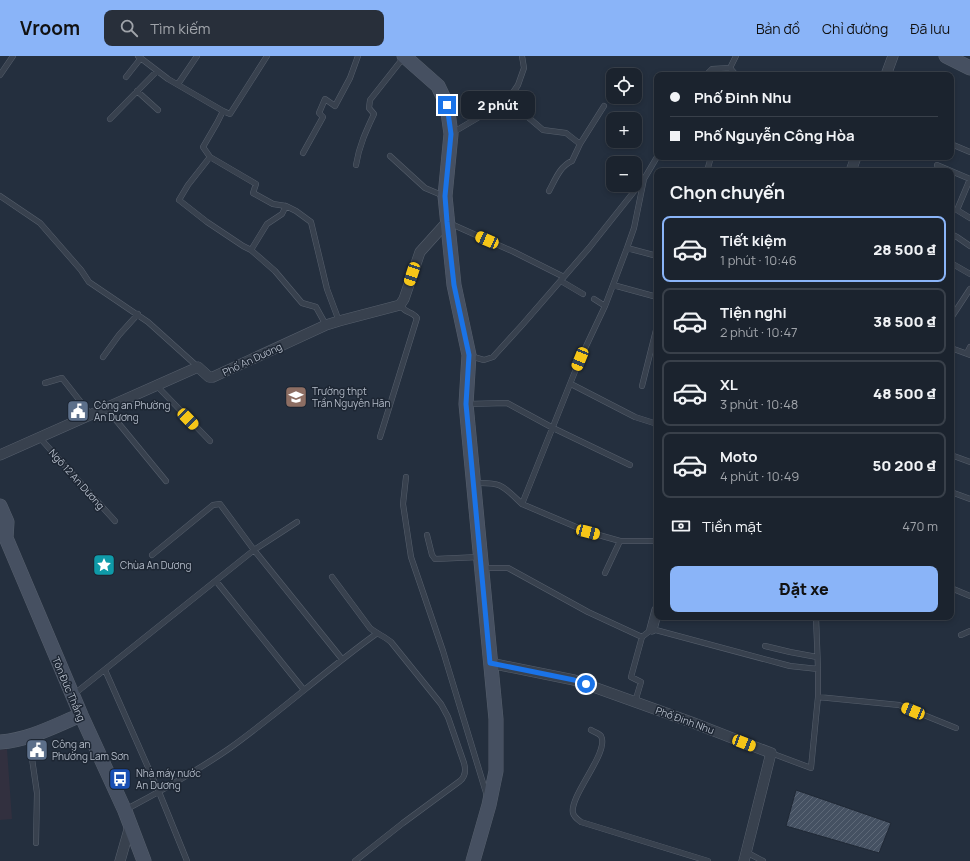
<!DOCTYPE html>
<html lang="vi">
<meta charset="utf-8">
<style>
body{margin:0;font-family:Manrope,sans-serif;background:#282f3a;color:#f1f3f6;height:100vh;display:flex;flex-direction:column;font-size:15px;white-space:nowrap}
*{box-sizing:border-box;margin:0}
p{font-size:13px;color:#a0a4aa}
.icon{flex:none;width:22px;height:22px;fill:none;stroke:currentColor;stroke-width:2;stroke-linecap:round;stroke-linejoin:round}
.map{position:relative;flex:1;overflow:hidden}
.sheet{position:absolute;left:654px;top:112px;width:300px;height:452px;display:flex;flex-direction:column;background:#1b232e;border-radius:8px;box-shadow:0 2px 6px #0003,0 0 0 1px #39404a}
.sheet>*{flex:none}
.guide{position:absolute;left:654px;top:16px;width:300px;height:88px;border-radius:8px;box-shadow:0 2px 6px #0003,0 0 0 1px #39404a;display:grid;align-content:center;height:88px;padding:0 16px;background:#1b232e}
.tools{position:absolute;left:606px;top:12px;display:grid;gap:8px}
.tools a{display:grid;place-items:center;width:36px;height:36px;border-radius:8px;background:#1b232e;box-shadow:0 2px 6px #0003,0 0 0 1px #39404a;font-size:20px}
.end{position:absolute;width:18px;height:18px;margin:-9px;border:5px solid #1a73e8;background:#fff;box-shadow:0 0 0 2px #fff}
.from{border-radius:50%}
.bubble{position:absolute;height:28px;border-radius:8px;background:#1b232e;box-shadow:0 2px 6px #0003,0 0 0 1px #39404a;font-size:13px;font-weight:800;line-height:28px;text-align:center}
.car{position:absolute;width:12px;height:24px;margin:-12px -6px;border-radius:5px;box-shadow:0 0 3px 1px #0007;background:linear-gradient(#f5c518 24%,#345 0 40%,#f5c518 0 76%,#345 0 86%,#f5c518 0)}
.guide b{display:flex;align-items:center;gap:14px;height:38px;font-size:15px}
.guide b+b{border-top:1px solid #39404a}
.guide i{width:10px;height:10px;background:#f1f3f6}
ul{padding:0;list-style:none}
li{display:flex;align-items:center;gap:12px;height:66px;margin:0 8px 6px;padding:0 8px;border:2px solid #39404a;border-radius:8px}
li div{flex:1}
li b{display:block;font-size:15px}
li em{font-style:normal;font-weight:800}
li.current{border-color:#8ab4f8}
li>.icon{width:36px;height:36px;stroke-width:1.5}
h2{padding:0 16px;font-size:18px;line-height:48px}
.pay{display:flex;align-items:center;gap:10px;height:44px;padding:0 16px;font-size:15px}
.pay p{margin-inline-start:auto}
.action{display:flex;gap:8px;margin-top:auto;padding:8px 16px}
.action a{flex:1;height:46px;border-radius:8px;background:#8ab4f8;color:#111;font-size:16px;font-weight:800;line-height:46px;text-align:center}
header{display:flex;align-items:center;gap:24px;box-sizing:border-box;height:56px;padding:0 20px;background:#8ab4f8;color:#111}
header strong{font-size:19px}
nav{display:flex;gap:22px;margin-inline-start:auto;font-size:14px}
.search{width:280px;height:36px;background:#282f3a;display:flex;align-items:center;gap:10px;box-sizing:border-box;padding:0 14px;border-radius:8px;color:#a0a4aa;font-size:15px}
.map>svg:first-child{display:block}
</style>
<header>
<strong>Vroom</strong>
<div class="search"><svg class="icon" aria-label="search" viewBox="0 0 24 24"><circle cx="10" cy="10" r="6"/><path d="M15 15l6 6"/></svg>Tìm kiếm</div>
<nav><a>Bản đồ</a><a>Chỉ đường</a><a>Đã lưu</a></nav>
</header>
<div class="map">
<svg width="970" height="805" viewBox="0 0 970 805">
<defs>
<pattern id="building-hatch" width="6" height="6" patternUnits="userSpaceOnUse"><rect width="6" height="6" fill="#455162"/><path d="M-1 1l2-2M0 6l6-6M5 7l2-2" fill="none" stroke="#5d6877"/></pattern>
</defs>
<rect width="100%" height="100%" fill="#242f3e"/>
<path fill="#32303f" d="M7 693 12 763 0 764V694Z"/>
<path fill="url(#building-hatch)" stroke="#1f2835" d="M796 734 891 767 879 797 786 770Z"/>
<g fill="none" stroke-linecap="round" stroke-linejoin="round">
<g stroke="#565f6c" stroke-width="6">
<path id="lane" d="M138 0 168 23 223 55 230 58 267 0
M730 12 736 19
M0 19 13 0
M706 19 712 13 730 12 736 0
M126 21 141 2
M178 28 197 0
M137 35 158 54
M508 44 518 29 524 12 522 0
M223 55 217 67 203 91 210 101 256 128 253 137 273 148 286 150 296 155 311 166 327 233 339 265
M110 63 157 15
M452 77 508 44 543 74 566 77 580 88
M951 88 970 96
M303 97 323 61 319 57 325 43 335 50 350 22 358 0
M390 100 425 132 444 140
M210 101 188 129 179 144 207 166 243 190 251 194 267 168 282 158 286 150
M356 109C359 90 366 75 374 58L369 52 370 44 404 1
M937 109 970 123 957 154 970 162
M707 115 711 101
M549 135C555 124 560 110 572 105L580 88 604 50
M0 140 40 167 81 214 89 226 148 266 198 311
M449 167 514 196 564 221
M951 178 957 181 970 190
M627 192 657 200
M251 194 275 215 302 247 316 251 326 269
M951 207 970 218
M561 225 583 238
M613 229 657 241
M594 243 605 250
M951 262 970 233
M951 292 970 299
M967 297 970 291
M470 300 484 304 493 301 523 268 589 192 644 123 657 101
M103 301 119 279 138 258
M45 327 62 322 91 359
M571 328 635 361 657 368
M156 329 210 385
M642 330 657 270
M467 348 507 347 553 372 630 409
M106 352 166 425
M39 381 115 465
M380 381 417 262C412 255 406 258 400 249
M951 399 970 406
M406 421 403 448 411 501 443 595 487 740
M475 427C502 426 503 430 522 448L580 303 605 250 627 192 634 172 644 123
M951 436 970 443
M522 448 588 476 620 485H657
M427 479 432 499 435 503 479 501
M152 499 213 449 220 448 254 494 342 603
M482 512H508L588 556 642 581 652 573 790 610 818 613 816 561
M605 517 620 485
M332 521 370 572C377 578 384 580 391 586L441 648 448 661 464 707C466 714 466 720 460 725L403 767 355 805
M216 525 304 634
M951 532 970 540
M961 579 970 575
M765 590 790 596 817 601
M105 614 159 736 187 805
M73 639 254 494 297 466
M818 641 899 649 956 672
M635 646 641 626 631 621 642 581
M591 674C594 676 599 677 601 680 610 696 569 740 573 757 574 761 577 763 581 766L708 805
M29 682 37 737 36 787
M771 697 811 712 818 641V613
M125 754C161 735 197 715 230 692 280 656 326 614 376 578
M746 796 763 805"/>
</g>
<g stroke="#565f6c" stroke-width="11">
<path id="street" d="M886 19 893 0
M851 115 856 101
M0 399 198 311 209 321H213L326 269 339 265 400 249 404 243 420 196 447 166
M652 573 657 554
M490 607 574 624 691 666 771 697 744 805
M120 805 130 770"/>
</g>
<g stroke="#565f6c" stroke-width="15">
<path id="secondary" d="M404 0 438 30 447 49 451 78 445 140 454 229 469 299 466 348 496 663V715L489 749 473 805
M946 0 970 12
M0 450 7 466 6 482 81 659 125 755 144 805
M0 686C29 684 54 670 81 659"/>
</g>
<use href="#lane" stroke="#38414e" stroke-width="5"/>
<use href="#street" stroke="#38414e" stroke-width="10"/>
<use href="#secondary" stroke="#465061" stroke-width="14"/>
</g>
<g fill="none" stroke-linecap="round" stroke-linejoin="round">
<path stroke="#1a73e8" stroke-width="5" d="M447 49 451 78 445 140 447 166 454 229 469 299 466 348 490 607 574 624 586 628"/>
</g>
<defs>
<g id="school-square" transform="scale(1.15)"><rect x="-9" y="-9" width="18" height="18" rx="4" fill="#8d6e63" stroke="#1d2633"/><path d="M0-5L7-2L0 1L-7-2ZM-4 1L0 2.5L4 1V4Q0 6-4 4Z" fill="#fff"/></g>
<g id="civic-square" transform="scale(1.15)"><rect x="-9" y="-9" width="18" height="18" rx="4" fill="#5c6f8a" stroke="#1d2633"/><path d="M-.6-6.5H3V-4.5H.6V-3L4-1V1h2V6H-6V1h2V-1L-.6-3ZM-1.2 2.5V6h2.4V2.5Z" fill="#fff"/></g>
<g id="sight-square" transform="scale(1.15)"><rect x="-9" y="-9" width="18" height="18" rx="4" fill="#0f9aa8" stroke="#1d2633"/><path d="M0-6L1.8-2.2L6-1.7L2.9 1.2L3.7 5.4L0 3.3L-3.7 5.4L-2.9 1.2L-6-1.7L-1.8-2.2Z" fill="#fff"/></g>
<g id="bus-square" transform="scale(1.15)"><rect x="-9" y="-9" width="18" height="18" rx="4" fill="#1a4fb4" stroke="#1d2633"/><path d="M-5-6H5V4H4V6H2V4H-2V6H-4V4H-5ZM-3.5-4V0h7V-4ZM-3.5 1.2v1.5H-2V1.2ZM2 1.2v1.5H3.5V1.2Z" fill="#fff"/></g>
</defs>
<g fill-rule="evenodd">
<use href="#school-square" x="296" y="341"/>
<use href="#civic-square" x="78" y="355"/>
<use href="#sight-square" x="104" y="509"/>
<use href="#civic-square" x="37" y="694"/>
<use href="#bus-square" x="120" y="723"/>
</g>
<g text-anchor="middle" dominant-baseline="central" stroke-width="3" stroke-linejoin="round" paint-order="stroke">
<g font-size="10" fill="#b4bcc9" stroke="#1d2633">
<text transform="translate(252 303) rotate(-25)">Phố An Dương</text>
<text transform="translate(77 423) rotate(48)">Ngõ 12 An Dương</text>
<text transform="translate(69 633) rotate(67)">Tôn Đức Thắng</text>
<text transform="translate(685 664) rotate(20)">Phố Đinh Nhu</text>
</g>
<g font-size="10" fill="#b4bcc9" stroke="#1d2633" text-anchor="start">
<text x="312" y="335">Trường thpt<tspan x="312" dy="12">Trần Nguyên Hãn</tspan></text>
<text x="94" y="349">Công an Phường<tspan x="94" dy="12">An Dương</tspan></text>
<text x="120" y="509">Chùa An Dương</text>
<text x="52" y="688">Công an<tspan x="52" dy="12">Phường Lam Sơn</tspan></text>
<text x="136" y="717">Nhà máy nước<tspan x="136" dy="12">An Dương</tspan></text>
</g>
</g>
</svg>
<div class="tools">
<a><svg class="icon" aria-label="locate" viewBox="0 0 24 24"><circle cx="12" cy="12" r="6"/><path d="M12 2v4M12 18v4M2 12h4M18 12h4"/></svg></a>
<a>+</a>
<a>−</a>
</div>
<i class="end from" style="left:586px;top:628px"></i>
<i class="end" style="left:447px;top:49px"></i>
<div class="bubble" style="left:461px;top:35px;width:74px">2 phút</div>
<i class="car" style="left:487px;top:184px;rotate:294deg"></i>
<i class="car" style="left:412px;top:218px;rotate:198deg"></i>
<i class="car" style="left:580px;top:303px;rotate:202deg"></i>
<i class="car" style="left:188px;top:363px;rotate:136deg"></i>
<i class="car" style="left:588px;top:476px;rotate:105deg"></i>
<i class="car" style="left:913px;top:655px;rotate:292deg"></i>
<i class="car" style="left:744px;top:687px;rotate:111deg"></i>
<div class="guide">
<b><i class="from"></i>Phố Đinh Nhu</b>
<b><i></i>Phố Nguyễn Công Hòa</b>
</div>
<section class="sheet">
<h2>Chọn chuyến</h2>
<ul>
<li class="current"><svg class="icon" aria-label="car" viewBox="0 0 24 24"><path d="M5 17H2v-5l4-1 3-4h7l3 4 3 1v5h-3M9 17h6M6 11h13"/><circle cx="7" cy="17" r="2"/><circle cx="17" cy="17" r="2"/></svg><div><b>Tiết kiệm</b><p>1 phút · 10:46</p></div><em>28 500 ₫</em></li>
<li><svg class="icon" aria-label="car" viewBox="0 0 24 24"><path d="M5 17H2v-5l4-1 3-4h7l3 4 3 1v5h-3M9 17h6M6 11h13"/><circle cx="7" cy="17" r="2"/><circle cx="17" cy="17" r="2"/></svg><div><b>Tiện nghi</b><p>2 phút · 10:47</p></div><em>38 500 ₫</em></li>
<li><svg class="icon" aria-label="car" viewBox="0 0 24 24"><path d="M5 17H2v-5l4-1 3-4h7l3 4 3 1v5h-3M9 17h6M6 11h13"/><circle cx="7" cy="17" r="2"/><circle cx="17" cy="17" r="2"/></svg><div><b>XL</b><p>3 phút · 10:48</p></div><em>48 500 ₫</em></li>
<li><svg class="icon" aria-label="car" viewBox="0 0 24 24"><path d="M5 17H2v-5l4-1 3-4h7l3 4 3 1v5h-3M9 17h6M6 11h13"/><circle cx="7" cy="17" r="2"/><circle cx="17" cy="17" r="2"/></svg><div><b>Moto</b><p>4 phút · 10:49</p></div><em>50 200 ₫</em></li>
</ul>
<div class="pay"><svg class="icon" aria-label="cash" viewBox="0 0 24 24"><path d="M3 7h18v10H3z"/><circle cx="12" cy="12" r="2"/></svg>Tiền mặt<p>470 m</p></div>
<div class="action"><a>Đặt xe</a></div>
</section>
</div>
